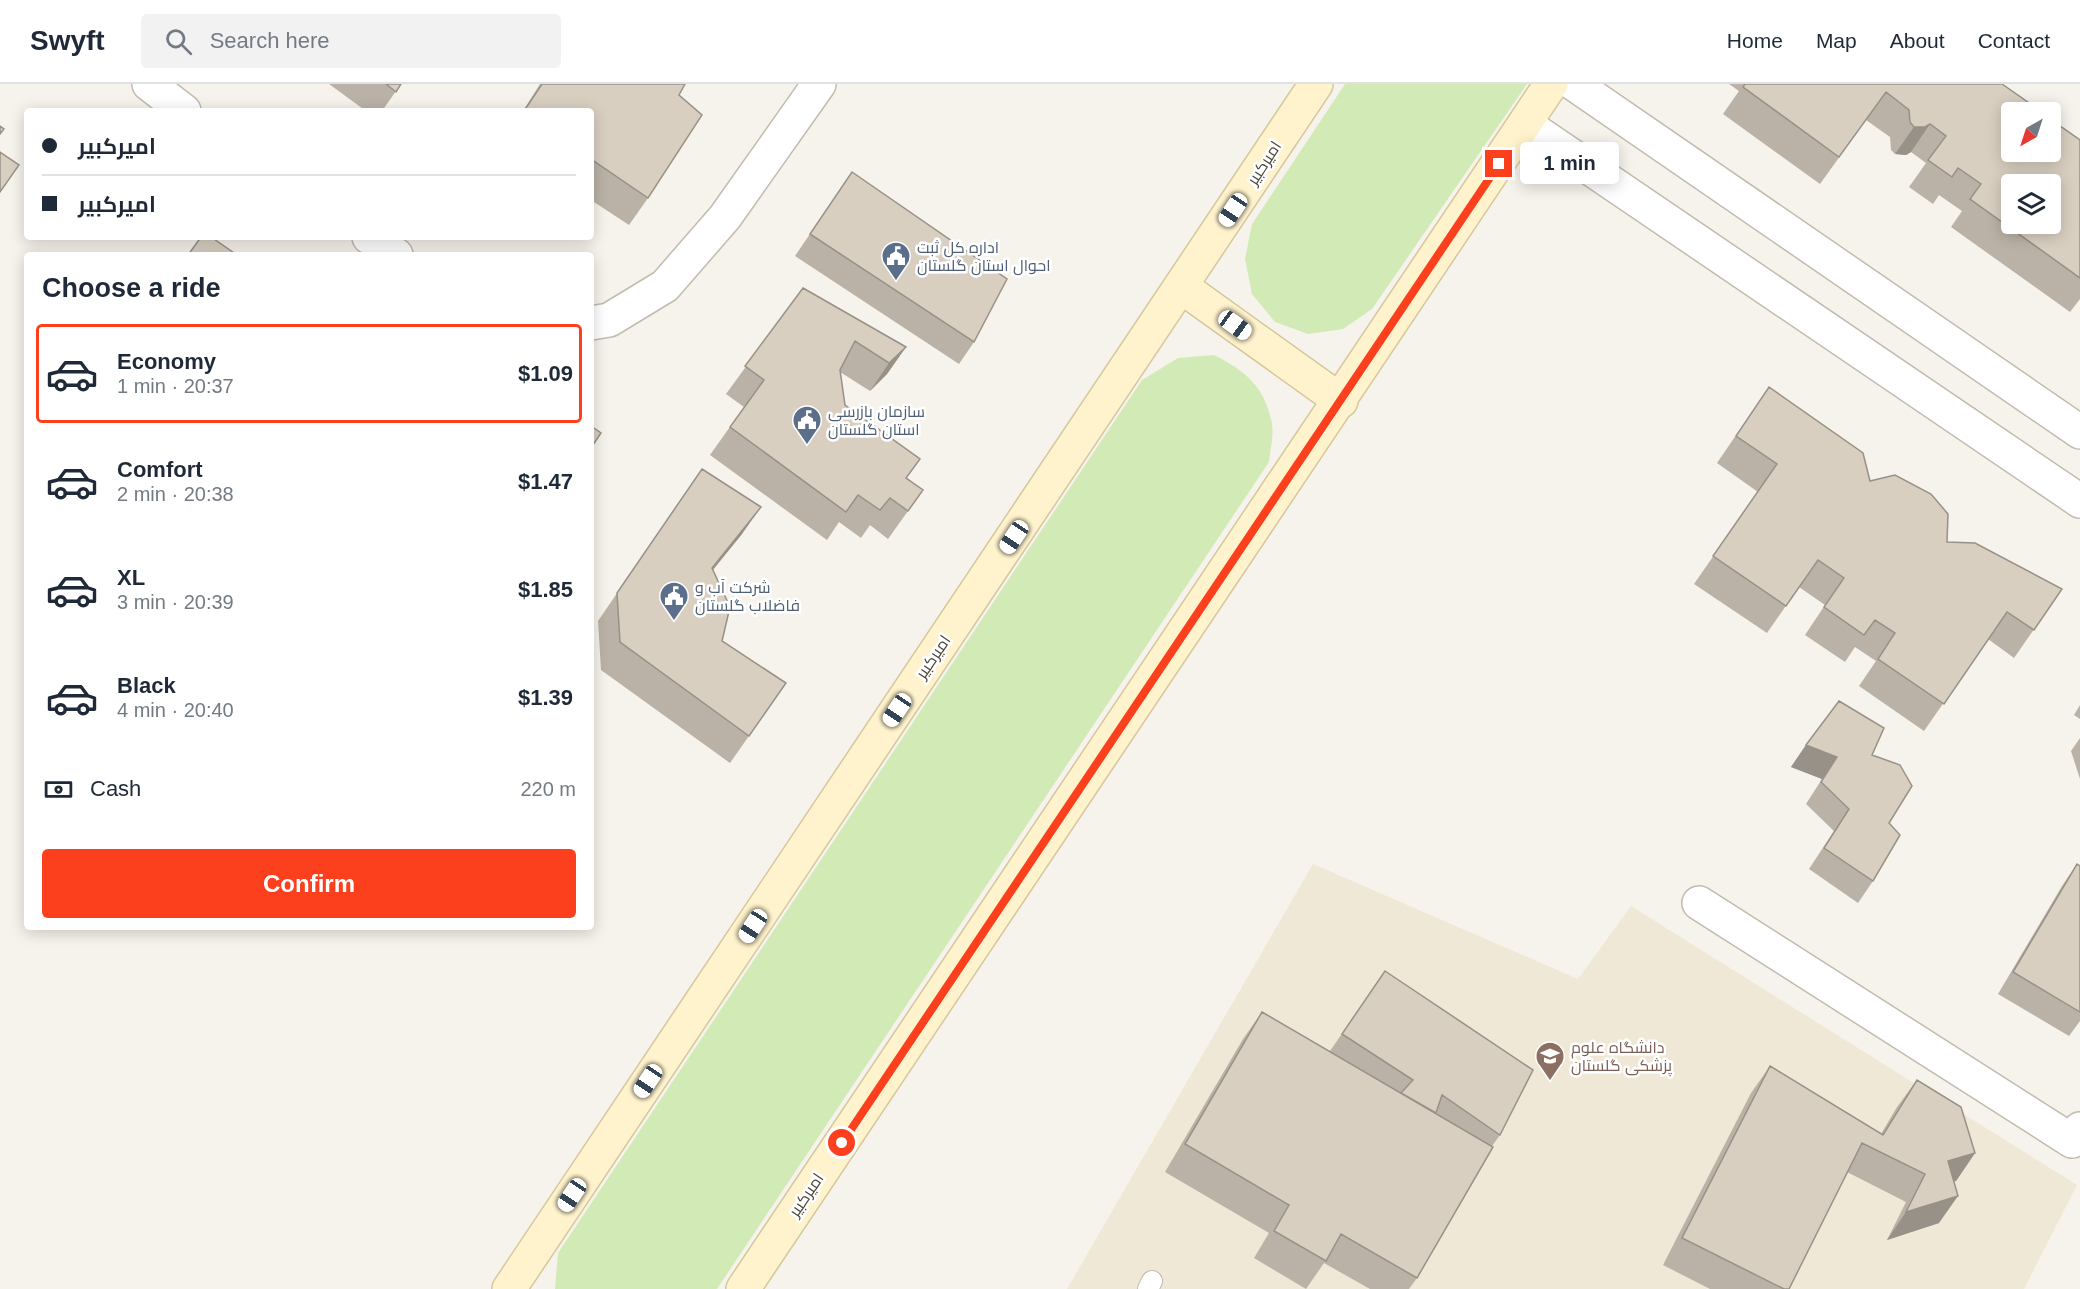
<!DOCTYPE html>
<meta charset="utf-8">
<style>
body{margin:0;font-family:Arial,Cairo,sans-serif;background:#f2f2f3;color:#1f2937;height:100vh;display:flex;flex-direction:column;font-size:22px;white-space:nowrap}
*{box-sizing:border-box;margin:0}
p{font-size:20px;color:#747a83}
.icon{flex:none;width:33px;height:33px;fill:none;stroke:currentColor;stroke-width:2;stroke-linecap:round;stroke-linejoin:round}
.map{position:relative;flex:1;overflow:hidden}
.panel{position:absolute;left:24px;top:168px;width:570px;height:678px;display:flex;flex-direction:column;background:#fff;border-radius:6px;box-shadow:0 3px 15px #0003}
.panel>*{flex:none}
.top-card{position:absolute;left:24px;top:24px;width:570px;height:132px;border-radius:6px;box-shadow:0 3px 15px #0003;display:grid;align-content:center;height:132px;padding:0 18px;background:#fff}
.needle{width:39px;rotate:219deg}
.buttons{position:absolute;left:2001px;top:18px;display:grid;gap:12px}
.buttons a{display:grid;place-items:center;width:60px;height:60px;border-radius:6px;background:#fff;box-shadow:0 3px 15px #0003;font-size:30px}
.end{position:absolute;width:27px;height:27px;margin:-14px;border:8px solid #fc3f1d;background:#fff;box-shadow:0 0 0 3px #fff}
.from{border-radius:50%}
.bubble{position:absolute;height:42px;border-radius:6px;background:#fff;box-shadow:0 3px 15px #0003;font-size:20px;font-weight:600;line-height:42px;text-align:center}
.car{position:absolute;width:18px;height:36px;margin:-18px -9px;border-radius:8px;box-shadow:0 0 4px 2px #0007;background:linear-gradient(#fff 24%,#345 0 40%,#fff 0 76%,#345 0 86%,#fff 0)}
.top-card b{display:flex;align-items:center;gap:21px;height:57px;font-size:22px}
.top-card b+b{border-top:2px solid #e0e1e3}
.top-card i{width:15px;height:15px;background:#1f2937}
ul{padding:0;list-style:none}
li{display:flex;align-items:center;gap:18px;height:99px;margin:0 12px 9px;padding:0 6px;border:3px solid transparent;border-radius:6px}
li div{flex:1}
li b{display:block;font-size:22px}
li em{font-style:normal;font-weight:600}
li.on{border-color:#fc3f1d}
li>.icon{width:54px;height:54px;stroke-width:1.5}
h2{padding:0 18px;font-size:27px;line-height:72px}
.pay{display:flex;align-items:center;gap:15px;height:66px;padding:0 18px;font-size:22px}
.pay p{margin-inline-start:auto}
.cta{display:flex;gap:12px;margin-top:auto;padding:12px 18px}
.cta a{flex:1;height:69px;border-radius:6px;background:#fc3f1d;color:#fff;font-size:24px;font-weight:600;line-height:69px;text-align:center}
header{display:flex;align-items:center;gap:36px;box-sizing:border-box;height:84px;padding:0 30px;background:#fff;border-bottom:2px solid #e0e1e3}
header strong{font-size:28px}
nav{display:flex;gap:33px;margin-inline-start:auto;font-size:21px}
.search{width:420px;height:54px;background:#f2f2f3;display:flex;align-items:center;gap:15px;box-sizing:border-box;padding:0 21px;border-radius:6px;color:#747a83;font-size:22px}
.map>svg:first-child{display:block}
</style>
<header>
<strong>Swyft</strong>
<div class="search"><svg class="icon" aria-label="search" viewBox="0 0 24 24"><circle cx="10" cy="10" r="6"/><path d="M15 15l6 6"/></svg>Search here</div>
<nav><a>Home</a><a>Map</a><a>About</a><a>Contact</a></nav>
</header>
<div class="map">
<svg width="2080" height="1205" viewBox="0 0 2080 1205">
<rect width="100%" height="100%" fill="#f6f3ec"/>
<path fill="#efe8d6" d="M1313 780 1578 895 1631 822 2077 1101 2024 1205H1067Z"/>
<path fill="#d2eab5" d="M1345 0H1527L1372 225 1343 245 1308 250 1275 238 1252 210 1245 175 1252 140Z
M1214 271C1246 287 1265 303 1272 340 1274 352 1270 367 1269 378L717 1205H555L558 1169 1142 296 1178 274Z"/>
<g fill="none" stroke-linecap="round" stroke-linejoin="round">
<g stroke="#c2bbae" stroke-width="22">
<path id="service" d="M1148 1205 1152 1197"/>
</g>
<g stroke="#c2bbae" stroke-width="36">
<path id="minor" d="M149 0 184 27
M1574 0 2080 348
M1525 40 2080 417
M369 153 396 171
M591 239 609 236 665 202 725 133 819 0
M1699 819 2072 1057 2080 1045"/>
</g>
<g stroke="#d6c79b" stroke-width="36">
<path id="secondary" d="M1182 203 1341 317
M509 1205 1316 0
M743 1205 1551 0"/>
</g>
<use href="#service" stroke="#fff" stroke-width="20"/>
<use href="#minor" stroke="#fff" stroke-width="33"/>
<use href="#secondary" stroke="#fff3cd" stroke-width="33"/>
</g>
<path fill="#bab2a6" d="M329 0H401L382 27H366Z
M540 0H685L679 11 648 114 629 141 591 116V27H523Z
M1729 0H2002L2080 56V215L2070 228 1951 143 1962 127 1939 111 1933 120 1909 103 1926 79 1911 68 1906 71 1895 70 1891 66 1890 53 1866 36 1820 100 1723 30 1739 7Z
M852 88 974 258 959 280 795 172Z
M803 204 906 263 887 290 870 307 840 288 845 321 907 394 923 406 888 455 870 441 861 454 839 438 827 456 710 371 744 323 726 310Z
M1769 303 1870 397 1947 458 2062 505 2014 574 1988 555 1924 647 1859 602 1876 577 1855 563 1845 578 1805 551 1825 521 1799 503 1767 549 1694 500 1758 408 1717 379Z
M702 385 742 450 713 486 722 557 786 599 730 679 601 586 598 537Z
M2080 621V635L2074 631Z
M2080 654V695L2071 667Z
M1806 661 1872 671 1889 739 1873 797 1858 819 1809 785 1834 747 1806 720 1822 695 1791 683Z
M2077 780 2080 782V937L2069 952 1998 910 2062 802Z
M1385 887 1500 1051 1492 1062 1417 1194 1409 1205H1370L1324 1179 1306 1205 1254 1174 1269 1149 1165 1088 1243 955 1262 928 1330 967Z
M1770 982 1881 1050 1897 1023 1917 996 1975 1069 1956 1097H1954L1939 1139 1887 1156 1906 1118 1847 1088 1789 1205H1710L1663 1181 1751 1009Z"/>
<path fill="#979187" d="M1930 40 1911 68 1906 71 1895 70 1914 43Z
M906 263 887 290 870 307 889 279Z
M761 423 742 450 692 511 712 484Z
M1806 661 1837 673 1822 695 1791 683Z
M1975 1069 1956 1097 1929 1105 1948 1077Z
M1958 1112 1939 1139 1887 1156 1906 1128Z"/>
<path fill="#d8cfc1" stroke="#979187" stroke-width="1.5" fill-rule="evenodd" d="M386 0H401L396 8Z
M542 0H685L679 11 702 31 648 114 591 75V27H524Z
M1745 0H2002L2042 28H2012V68H2050V35L2080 56V194L1970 115 1981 100 1958 84 1952 93 1928 76 1946 52 1930 40 1925 43H1914L1910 38 1909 26 1886 8 1839 73 1743 3ZM2012 100H2050V140H2012Z
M0 42 4 45 0 50Z
M0 68 19 81 0 108Z
M852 88 1007 195 974 258 810 150Z
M201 153H211L237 171H188Z
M803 204 906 263 889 279 855 257 840 286 845 321 920 375 906 394 923 406 908 427 890 414 880 426 858 411 846 428 730 343 764 296 745 282Z
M1769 303 1863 369 1870 397 1895 391 1931 410 1948 430 1947 458 1975 459 2062 505 2034 546 2007 528 1944 620 1878 575 1895 549 1875 536 1864 551 1824 523 1844 494 1818 476 1786 522 1713 472 1777 380 1736 352Z
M591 342 601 349 591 364Z
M702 385 761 423 712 484 730 523 722 557 786 599 749 652 620 558 617 509Z
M1839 617 1884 644 1872 671 1900 681 1912 702 1889 739 1900 751 1873 797 1824 764 1849 725 1821 698 1837 673 1806 661Z
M2077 780 2080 782V928L2013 888Z
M1385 887 1533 986 1500 1051 1442 1011 1436 1029 1401 1009 1413 996 1342 950Z
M1262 928 1493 1063 1417 1194 1341 1150 1326 1177 1274 1147 1289 1121 1185 1060Z
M1770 982 1883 1051 1917 996 1961 1023 1975 1069 1948 1077 1958 1112 1906 1128 1925 1090 1862 1059 1789 1205H1784L1682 1154Z"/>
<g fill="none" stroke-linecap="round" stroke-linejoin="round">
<path stroke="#fc3f1d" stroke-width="8" d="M842 1059 1499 80"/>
</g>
<defs>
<g id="civic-pin" transform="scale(1.5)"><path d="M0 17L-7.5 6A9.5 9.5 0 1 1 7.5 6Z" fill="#5c6f8a" stroke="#fff"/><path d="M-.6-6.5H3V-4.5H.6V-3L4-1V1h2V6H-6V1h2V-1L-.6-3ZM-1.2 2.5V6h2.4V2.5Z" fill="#fff"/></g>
<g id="university-pin" transform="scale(1.5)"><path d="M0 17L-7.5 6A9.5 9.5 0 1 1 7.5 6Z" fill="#8d6e63" stroke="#fff"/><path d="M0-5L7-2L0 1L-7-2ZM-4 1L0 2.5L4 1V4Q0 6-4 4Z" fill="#fff"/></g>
</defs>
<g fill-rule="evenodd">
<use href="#civic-pin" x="896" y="172"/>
<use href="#civic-pin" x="807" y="336"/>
<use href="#civic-pin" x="674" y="512"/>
<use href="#university-pin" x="1550" y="972"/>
</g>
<g text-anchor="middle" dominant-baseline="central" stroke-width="5" stroke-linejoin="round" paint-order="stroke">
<g font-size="16" fill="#4b4439" stroke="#fff">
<text transform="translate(1264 79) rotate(-57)">امیرکبیر</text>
<text transform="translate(933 573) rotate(-56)">امیرکبیر</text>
<text transform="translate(806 1111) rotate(-56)">امیرکبیر</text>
</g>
<g font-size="16" fill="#4e5e75" stroke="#fff" text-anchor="start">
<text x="917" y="163">اداره کل ثبت<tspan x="917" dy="18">احوال استان گلستان</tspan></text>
<text x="828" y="327">سازمان بازرسی<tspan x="828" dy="18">استان گلستان</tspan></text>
<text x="695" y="503">شرکت آب و<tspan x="695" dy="18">فاضلاب گلستان</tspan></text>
</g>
<g font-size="16" fill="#785e54" stroke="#fff" text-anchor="start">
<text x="1571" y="963">دانشگاه علوم<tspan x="1571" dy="18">پزشکی گلستان</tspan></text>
</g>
</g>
</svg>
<div class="buttons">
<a><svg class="needle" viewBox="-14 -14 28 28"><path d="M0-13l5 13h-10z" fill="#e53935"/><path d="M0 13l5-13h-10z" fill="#747a83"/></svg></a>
<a><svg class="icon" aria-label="layers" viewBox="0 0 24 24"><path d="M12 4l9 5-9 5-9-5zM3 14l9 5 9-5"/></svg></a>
</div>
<i class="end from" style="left:842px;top:1059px"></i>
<i class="end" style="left:1499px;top:80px"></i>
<div class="bubble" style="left:1520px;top:58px;width:99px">1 min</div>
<i class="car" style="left:1233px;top:126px;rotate:214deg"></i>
<i class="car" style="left:1235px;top:241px;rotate:126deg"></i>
<i class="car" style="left:1014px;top:453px;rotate:214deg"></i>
<i class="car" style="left:897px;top:626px;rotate:214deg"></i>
<i class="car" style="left:753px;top:842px;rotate:213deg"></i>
<i class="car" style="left:648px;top:997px;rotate:214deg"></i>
<i class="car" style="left:572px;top:1111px;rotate:214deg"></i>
<div class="top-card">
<b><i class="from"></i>امیرکبیر</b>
<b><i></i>امیرکبیر</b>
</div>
<section class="panel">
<h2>Choose a ride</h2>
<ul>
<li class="on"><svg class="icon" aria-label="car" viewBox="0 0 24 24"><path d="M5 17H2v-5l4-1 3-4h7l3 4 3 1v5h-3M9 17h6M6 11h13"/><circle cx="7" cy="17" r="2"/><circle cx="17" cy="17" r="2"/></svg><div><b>Economy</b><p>1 min · 20:37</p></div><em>$1.09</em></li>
<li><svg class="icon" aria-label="car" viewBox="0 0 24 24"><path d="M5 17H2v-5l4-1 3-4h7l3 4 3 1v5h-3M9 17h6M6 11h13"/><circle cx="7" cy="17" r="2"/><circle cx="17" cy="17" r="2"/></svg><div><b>Comfort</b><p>2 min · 20:38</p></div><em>$1.47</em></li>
<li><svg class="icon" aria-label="car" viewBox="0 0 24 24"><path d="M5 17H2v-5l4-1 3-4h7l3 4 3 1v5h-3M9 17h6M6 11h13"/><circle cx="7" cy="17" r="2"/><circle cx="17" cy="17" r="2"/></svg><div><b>XL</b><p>3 min · 20:39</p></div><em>$1.85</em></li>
<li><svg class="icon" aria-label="car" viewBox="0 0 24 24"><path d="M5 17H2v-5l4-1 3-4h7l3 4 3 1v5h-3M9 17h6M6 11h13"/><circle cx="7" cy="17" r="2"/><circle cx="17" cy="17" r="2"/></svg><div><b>Black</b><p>4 min · 20:40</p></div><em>$1.39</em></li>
</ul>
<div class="pay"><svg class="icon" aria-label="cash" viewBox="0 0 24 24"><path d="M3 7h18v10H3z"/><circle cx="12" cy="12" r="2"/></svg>Cash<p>220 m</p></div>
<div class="cta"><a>Confirm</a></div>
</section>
</div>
